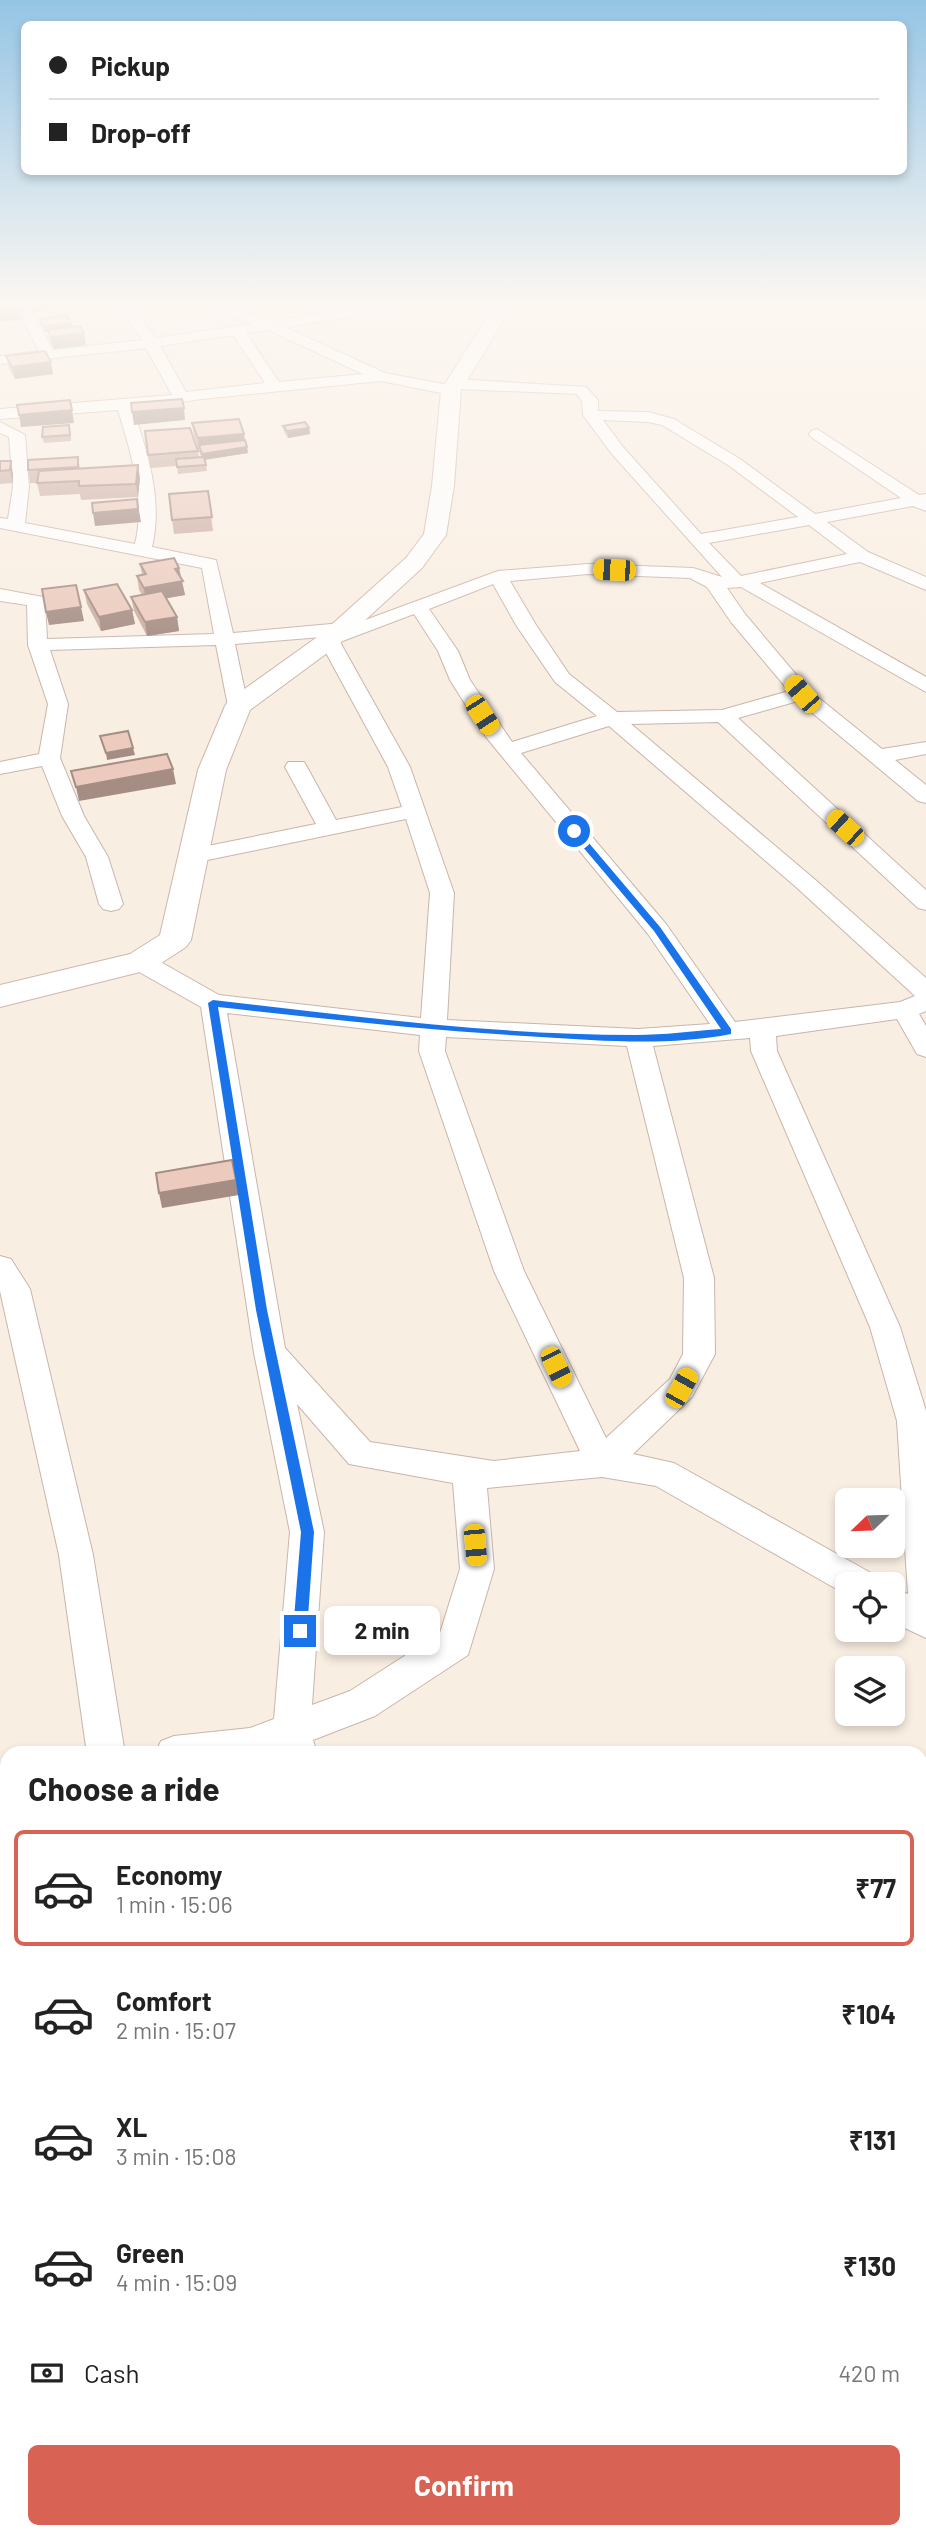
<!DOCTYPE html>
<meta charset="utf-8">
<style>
body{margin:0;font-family:Barlow,sans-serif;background:#f2f2f2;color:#222;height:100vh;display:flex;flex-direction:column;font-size:26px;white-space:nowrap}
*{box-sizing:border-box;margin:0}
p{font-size:23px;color:#767676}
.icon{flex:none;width:38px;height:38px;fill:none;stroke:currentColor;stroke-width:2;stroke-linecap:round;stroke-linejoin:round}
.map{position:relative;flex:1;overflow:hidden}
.drawer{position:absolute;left:0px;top:1746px;width:928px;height:793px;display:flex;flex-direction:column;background:#fff;border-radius:21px 21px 0 0;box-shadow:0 4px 10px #0003}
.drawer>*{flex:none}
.hud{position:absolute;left:21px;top:21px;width:886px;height:154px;border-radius:10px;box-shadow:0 4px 10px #0003;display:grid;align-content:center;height:154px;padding:0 28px;background:#fff}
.needle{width:46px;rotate:247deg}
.fabs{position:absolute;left:835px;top:1488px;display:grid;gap:14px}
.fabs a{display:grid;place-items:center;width:70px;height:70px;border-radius:10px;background:#fff;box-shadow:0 4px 10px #0003;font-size:35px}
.end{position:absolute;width:32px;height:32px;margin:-16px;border:9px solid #1a73e8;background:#fff;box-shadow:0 0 0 4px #fff}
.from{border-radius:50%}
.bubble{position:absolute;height:49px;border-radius:10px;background:#fff;box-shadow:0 4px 10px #0003;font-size:23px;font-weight:700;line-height:49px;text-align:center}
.car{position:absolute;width:21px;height:42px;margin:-21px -10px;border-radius:9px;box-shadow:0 0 5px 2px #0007;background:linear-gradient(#f5c518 24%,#345 0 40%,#f5c518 0 76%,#345 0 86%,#f5c518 0)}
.hud b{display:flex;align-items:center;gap:24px;height:66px;font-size:26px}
.hud b+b{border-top:2px solid #e0e0e0}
.hud i{width:18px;height:18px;background:#222}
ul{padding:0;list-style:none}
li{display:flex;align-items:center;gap:21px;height:116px;margin:0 14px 10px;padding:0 14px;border:4px solid transparent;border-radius:10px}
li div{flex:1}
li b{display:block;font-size:26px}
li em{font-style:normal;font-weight:700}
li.selected{border-color:#d86253}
li>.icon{width:63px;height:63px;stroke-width:1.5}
h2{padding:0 28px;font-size:32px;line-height:84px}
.pay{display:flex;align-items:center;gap:18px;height:77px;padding:0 28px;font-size:26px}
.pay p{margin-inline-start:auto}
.primary-button{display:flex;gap:14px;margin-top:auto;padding:14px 28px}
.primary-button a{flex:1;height:80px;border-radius:10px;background:#d86253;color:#fff;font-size:28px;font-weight:700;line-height:80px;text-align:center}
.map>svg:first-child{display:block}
</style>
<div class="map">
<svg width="926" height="2538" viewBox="0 0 926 2538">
<rect width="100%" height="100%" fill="#f9eee2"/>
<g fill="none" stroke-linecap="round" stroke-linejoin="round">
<g stroke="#c9b5aa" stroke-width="2">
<path id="street" d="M16 307H30L53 350 142 340 120 307H134L155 338 252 324 213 307H233L271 321 363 307H398L391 311 285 327 385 373 448 385 450 381 455 379 586 387 598 400V411L648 412 674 419 740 459 815 514 901 498 811 437 809 434 811 431 817 429 919 495 926 494V511L913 506 827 522 868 552 926 577V590L860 562 760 583 926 677V692L741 587 727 588 745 614 809 690 882 749 926 742V754L895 760 926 785V803L918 801 798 701 738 718 926 890V910L918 908 718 722 631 724 812 877 926 978V1011L919 1014 926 1026V1057L917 1054 897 1019 776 1036 777 1051 900 1327 926 1411V1638L892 1622V1587L908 1594 897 1421 870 1327 751 1051 750 1038 653 1046 714 1278 715 1354 692 1397 633 1454 674 1463 871 1573 876 1584H847V1595L656 1486 602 1477 487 1488 494 1569 468 1655 375 1716 313 1740 317 1754H155L161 1741 174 1736 250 1728 274 1719 290 1532 254 1353 201 1007 132 968 129 962 132 956 141 954 150 956 219 995 421 1018 430 893 406 819 193 863 185 861 182 856 185 851 193 849 316 824 285 767 288 762H304L307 767 336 820 402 807 388 767 319 640 322 637 235 644 248 706 245 710H231L228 706 216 645 50 650 68 704 60 758 84 816 108 857 123 904 119 909 111 911 103 909 99 904 86 857 62 816 42 766 0 774V762L39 754 48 704 28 645 27 605 0 601V589L43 597 45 601 47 639 214 634 202 568 0 528V518L8 519 13 487 9 437 0 433V422L25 435 29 487 25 523 135 544C146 499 131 453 118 410L0 419V409L172 395 146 348 0 364V356L39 351ZM268 330 363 374 279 382 246 333ZM233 335 265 383 186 392 160 346ZM381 381 451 395 456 393 458 389 577 394 582 401 583 415 611 453 722 577 693 568 588 564 498 571 349 626 342 623 233 633 216 560 152 547C163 500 148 454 133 409L202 399ZM603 420 648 422 662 425 728 465 798 517 701 534 623 447ZM809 525 847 554 741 576 709 543ZM588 574 690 578 707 587 731 622 789 691 722 710 617 712 569 674 536 625 510 581ZM493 584 516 625 555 682 597 716 512 742 470 680 458 651 429 609ZM414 614 438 651 450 680 486 737 648 934 710 1024 638 1029 447 1020 454 893 410 767 340 642ZM609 726 796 887 915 996 900 1002 735 1022 666 924 521 753ZM227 1013 420 1035 419 1051 494 1271 580 1451 494 1461 370 1442 285 1348ZM446 1037 627 1046 684 1278 683 1354 670 1379 606 1438 524 1271 445 1051ZM297 1404 349 1464 453 1483 460 1569 440 1633 350 1691 312 1705 324 1532Z
M0 1256 11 1259 30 1289 93 1555 125 1754H87L59 1555 0 1291Z
M7 1844V1889L0 1892V1847Z
M926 1922V1966L920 1968V1924Z
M920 2089 926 2092V2154L920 2152Z
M926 2222V2268L920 2270V2224Z
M0 2367H7V2415H0Z
M920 2528 921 2538H871L872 2532H920Z"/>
</g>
<g stroke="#ceb6ab" stroke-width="2">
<path id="secondary" d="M494 307H512L461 390 454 486 446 535 422 568 338 645 250 710 226 770 191 940 186 947 152 969 0 1007V985L130 954 160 935 198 770 225 706 229 700 320 635 406 558 424 534 432 486 441 390Z"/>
</g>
<use href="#street" fill="#fff" fill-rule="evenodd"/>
<use href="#secondary" fill="#fff" fill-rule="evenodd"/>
</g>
<path fill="#cbaea3" d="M40 319 72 327 86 345 54 349 50 342 48 332H45L41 325Z
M6 356 53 374 15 379 9 368Z
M192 423 245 440 248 453 205 460 207 471 178 474 177 466 150 468 145 431 198 451 199 457H201L194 436Z
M283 426 309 428 310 434 288 438 284 432Z
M71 431V441L44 443 42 437Z
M78 457 80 468 140 478 138 497 81 500 80 494 40 496 37 483H30L28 470Z
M0 461 13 474V483L0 484Z
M208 491 213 531 174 534 172 520Z
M140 564 179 568 185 595 166 598 177 617 179 631 147 636 134 611 131 597 142 595 139 590 137 576 142 575Z
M84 590 132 610 135 624 101 631 87 604Z"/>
<path fill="#a58d84" d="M22 307 24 319 0 322V310Z
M33 307H46L47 310 34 312Z
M273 307H288L273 310Z
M71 323 72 329 45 332 44 326Z
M84 333 86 345 54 349 51 337Z
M51 362 53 374 15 379 12 367Z
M184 408 185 420 134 425 132 412Z
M72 410 74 423 21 427 19 415Z
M309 428 310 434 288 438 287 431Z
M244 434 246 447 199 445V451L198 438Z
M247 447 248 453 202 460V454Z
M11 461 13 474V483L10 470Z
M138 465 140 478 138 497 136 484Z
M137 499 141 522 95 526 93 513Z
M179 568 185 595 146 602 144 588 175 569Z
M81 607 84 621 49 625 46 612Z
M132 610 135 624 101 631 99 617Z
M177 617 179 631 147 636 145 622Z
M133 748 135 755 107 760 106 753Z
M173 769 176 784 79 801 76 787Z
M236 1180 239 1195 162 1208 159 1193Z"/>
<path fill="#eccabd" stroke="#a58d84" stroke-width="2" d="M0 307H21L0 310Z
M67 315 71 323 44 326 40 319Z
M80 326 84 333 51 337 48 330Z
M45 351 51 362 12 367 6 356Z
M182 399 184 408 132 412 131 403Z
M70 400 72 410 19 415 17 405Z
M239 419 244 434 198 438 192 423Z
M305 422 309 428 287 431 283 426Z
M69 425 70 435 42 437 43 427Z
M190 428 198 451 148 455 145 431Z
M245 440 247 447 202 454 199 445Z
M78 457V467L28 470V460Z
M204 457 206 465 177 467 176 459Z
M0 461H11L10 470 0 471Z
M138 465 136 484 79 486V481L37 483 39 471Z
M208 491 212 517 172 520 169 494Z
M137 499 138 509 93 513 92 503Z
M174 558 179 568 175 569 183 581 144 588 137 576 146 574 140 564Z
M117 584 132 610 99 617 84 590Z
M76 585 81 607 46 612 42 589Z
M162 591 177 617 145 622 131 597Z
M128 731 133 748 106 753 100 736Z
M167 754 173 769 76 787 71 771Z
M232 1160 236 1180 159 1193 156 1173Z"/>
<linearGradient id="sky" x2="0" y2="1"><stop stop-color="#95c5e5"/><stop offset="0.46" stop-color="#fcf7f2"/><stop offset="1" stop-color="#fcf7f2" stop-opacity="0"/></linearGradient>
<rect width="926" height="662" fill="url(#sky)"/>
<path fill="#1a73e8" d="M571 829H577L660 927 731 1029V1034C672 1046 601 1041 541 1037 433 1031 326 1019 218 1007L267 1310 314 1532 307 1631 300 1637 293 1631 301 1532 256 1310 208 1003 213 1000C353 1016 494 1035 636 1035 664 1035 693 1031 721 1029L654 931 571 833Z"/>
</svg>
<div class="fabs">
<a><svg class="needle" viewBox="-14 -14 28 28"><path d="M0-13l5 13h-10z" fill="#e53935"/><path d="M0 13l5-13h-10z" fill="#767676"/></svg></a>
<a><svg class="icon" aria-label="locate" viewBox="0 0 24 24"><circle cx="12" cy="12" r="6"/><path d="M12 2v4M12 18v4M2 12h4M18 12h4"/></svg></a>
<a><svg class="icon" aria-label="layers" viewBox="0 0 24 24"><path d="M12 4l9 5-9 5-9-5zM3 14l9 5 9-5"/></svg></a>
</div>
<i class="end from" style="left:574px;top:831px"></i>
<i class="end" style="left:300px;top:1631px"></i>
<div class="bubble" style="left:324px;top:1606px;width:116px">2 min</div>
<i class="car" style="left:614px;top:570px;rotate:272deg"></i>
<i class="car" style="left:802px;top:694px;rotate:319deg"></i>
<i class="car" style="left:482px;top:715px;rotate:147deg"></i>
<i class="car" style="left:845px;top:828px;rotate:312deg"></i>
<i class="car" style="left:556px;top:1367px;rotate:154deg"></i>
<i class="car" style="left:681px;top:1388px;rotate:29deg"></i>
<i class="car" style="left:475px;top:1545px;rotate:175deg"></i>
<div class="hud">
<b><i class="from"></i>Pickup</b>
<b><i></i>Drop-off</b>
</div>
<section class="drawer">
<h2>Choose a ride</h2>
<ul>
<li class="selected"><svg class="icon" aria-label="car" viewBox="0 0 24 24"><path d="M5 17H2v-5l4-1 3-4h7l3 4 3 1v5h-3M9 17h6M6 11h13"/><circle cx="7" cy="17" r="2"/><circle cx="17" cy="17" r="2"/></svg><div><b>Economy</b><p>1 min · 15:06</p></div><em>₹77</em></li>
<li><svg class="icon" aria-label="car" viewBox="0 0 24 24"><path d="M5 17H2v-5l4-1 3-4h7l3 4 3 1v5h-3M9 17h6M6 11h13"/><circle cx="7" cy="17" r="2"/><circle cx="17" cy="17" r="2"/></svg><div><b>Comfort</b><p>2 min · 15:07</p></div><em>₹104</em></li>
<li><svg class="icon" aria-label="car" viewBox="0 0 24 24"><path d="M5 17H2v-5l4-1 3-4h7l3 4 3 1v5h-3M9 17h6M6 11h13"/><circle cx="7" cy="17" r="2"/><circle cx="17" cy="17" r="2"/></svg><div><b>XL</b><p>3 min · 15:08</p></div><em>₹131</em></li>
<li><svg class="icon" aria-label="car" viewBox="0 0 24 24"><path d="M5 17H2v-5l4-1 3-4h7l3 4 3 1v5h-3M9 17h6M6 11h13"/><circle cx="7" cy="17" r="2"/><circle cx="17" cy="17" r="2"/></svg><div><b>Green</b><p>4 min · 15:09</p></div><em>₹130</em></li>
</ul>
<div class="pay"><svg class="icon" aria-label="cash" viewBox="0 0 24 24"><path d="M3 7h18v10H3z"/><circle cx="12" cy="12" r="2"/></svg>Cash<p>420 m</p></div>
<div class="primary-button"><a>Confirm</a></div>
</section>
</div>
